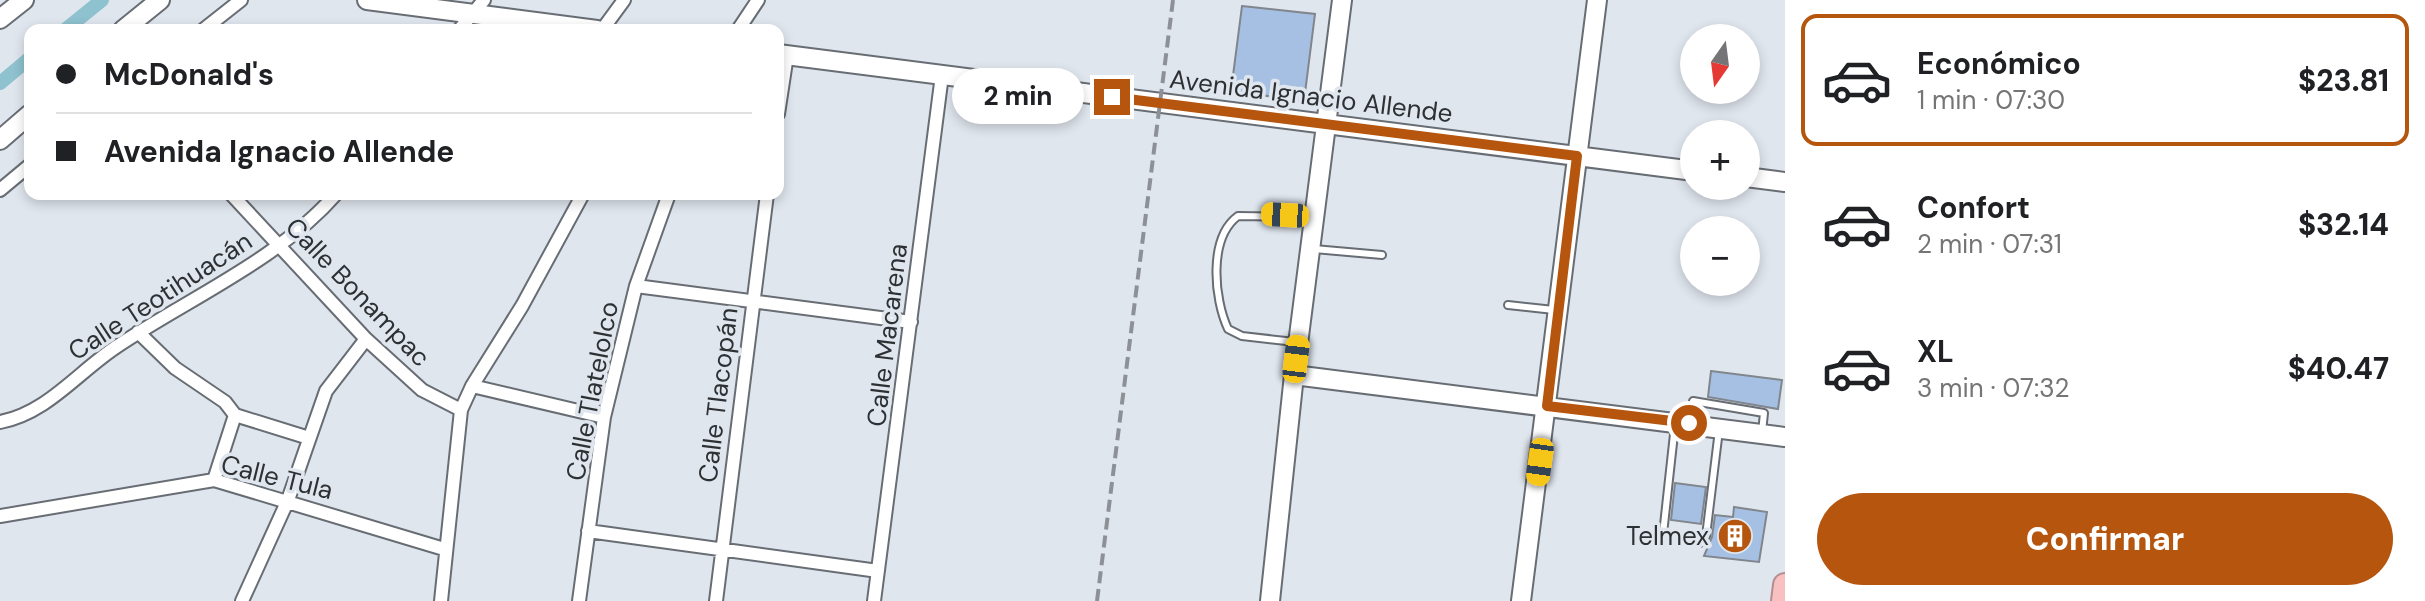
<!DOCTYPE html>
<html lang="es">
<meta charset="utf-8">
<style>
body{margin:0;font-family:"DM Sans",sans-serif;background:#f6f6f6;color:#202124;height:100vh;display:flex;flex-direction:column;font-size:30px;white-space:nowrap}
*{box-sizing:border-box;margin:0}
p{font-size:26px;color:#757577}
.icon{flex:none;width:44px;height:44px;fill:none;stroke:currentColor;stroke-width:2;stroke-linecap:round;stroke-linejoin:round}
.map{position:relative;flex:1;overflow:hidden}
.sheet{display:flex;flex-direction:column;background:#fff;width:640px}
.sheet>*{flex:none}
.hud{position:absolute;left:24px;top:24px;width:760px;height:176px;border-radius:16px;box-shadow:0 4px 12px #0003;display:grid;align-content:center;height:176px;padding:0 32px;background:#fff}
.needle{width:52px;rotate:194deg}
.controls{position:absolute;left:1680px;top:24px;display:grid;gap:16px}
.controls a{display:grid;place-items:center;width:80px;height:80px;border-radius:50%;background:#fff;box-shadow:0 4px 12px #0003;font-size:40px}
.end{position:absolute;width:36px;height:36px;margin:-18px;border:10px solid #b5550e;background:#fff;box-shadow:0 0 0 4px #fff}
.from{border-radius:50%}
.bubble{position:absolute;height:56px;border-radius:28px;background:#fff;box-shadow:0 4px 12px #0003;font-size:26px;font-weight:800;line-height:56px;text-align:center}
.car{position:absolute;width:24px;height:48px;margin:-24px -12px;border-radius:10px;box-shadow:0 0 6px 2px #0007;background:linear-gradient(#f5c518 24%,#345 0 40%,#f5c518 0 76%,#345 0 86%,#f5c518 0)}
.hud b{display:flex;align-items:center;gap:28px;height:76px;font-size:30px}
.hud b+b{border-top:2px solid #e0e0e0}
.hud i{width:20px;height:20px;background:#202124}
ul{padding:14px 0 0;list-style:none}
li{display:flex;align-items:center;gap:24px;height:132px;margin:0 16px 12px;padding:0 16px;border:4px solid transparent;border-radius:16px}
li div{flex:1}
li b{display:block;font-size:30px}
li em{font-style:normal;font-weight:800}
li.active{border-color:#b5550e}
li>.icon{width:72px;height:72px;stroke-width:1.5}
.primary-button{display:flex;gap:16px;margin-top:auto;padding:16px 32px}
.primary-button a{flex:1;height:92px;border-radius:48px;background:#b5550e;color:#fff;font-size:32px;font-weight:800;line-height:92px;text-align:center}
main{display:flex;flex:1;min-height:0}
.map>svg:first-child{display:block}
</style>
<main>
<div class="map">
<svg width="1785" height="601" viewBox="0 0 1785 601">
<rect width="100%" height="100%" fill="#e0e6ee"/>
<g fill="none" stroke-linecap="round" stroke-linejoin="round">
<path stroke="#8ec2ce" stroke-width="14" d="M65 30 102 0
M0 83 30 58"/>
</g>
<path fill="#a6c0e3" stroke="#81868d" stroke-width="2" d="M1242 6 1315 14 1304 101 1231 91Z
M1711 371 1782 380 1778 409 1708 397Z
M1675 483 1706 487 1701 524 1671 520Z
M1734 507 1767 512 1759 562 1704 556 1712 537 1715 515 1733 517Z"/>
<g fill="none" stroke-linecap="round" stroke-linejoin="round">
<g stroke="#686d74" stroke-width="10">
<path id="lane" d="M1314 249 1382 255
M1508 305 1554 310
M1295 342 1242 336 1228 329C1214 299 1208 238 1238 216L1311 217
M1693 401 1764 413 1762 432
M1675 425 1663 534 1670 539 1700 543 1706 536 1719 430"/>
</g>
<g stroke="#686d74" stroke-width="16">
<path id="street" d="M203 30 241 0
M459 30 484 0
M602 30 624 0
M738 30 758 0
M778 114 787 55
M0 190 30 165
M231 194 366 339 422 390 461 410
M636 286 911 322
M138 332 175 368 225 402 235 415 309 438
M472 386 604 417
M0 422C47 413 77 373 116 347 189 298 277 261 336 194
M214 480 235 415
M0 516 214 480 444 549
M588 531 878 571
M242 601 288 500 326 391 366 339
M441 601 461 410 472 386 522 306 583 194
M579 601 604 417 636 286 669 194
M716 601 767 194
M874 601 942 75"/>
</g>
<g stroke="#686d74" stroke-width="22">
<path id="secondary" d="M367 0 597 30
M0 19 24 0
M123 30 160 0
M778 54 1694 171
M0 140 30 114
M1746 177 1785 182
M1294 375 1785 437
M1270 601 1294 375 1342 0
M1521 601 1597 0"/>
</g>
<g stroke="#b28e90" stroke-width="26">
<path id="highway" d="M1783 601 1785 585"/>
</g>
<use href="#lane" stroke="#fff" stroke-width="6"/>
<use href="#street" stroke="#fff" stroke-width="12"/>
<use href="#secondary" stroke="#fff" stroke-width="18"/>
<use href="#highway" stroke="#f9c0c1" stroke-width="22"/>
<path stroke="#8d9197" stroke-width="4" stroke-dasharray="12 6" stroke-linecap="butt" d="M1097 601 1173 0"/>
</g>
<g fill="none" stroke-linecap="round" stroke-linejoin="round">
<path stroke="#b5550e" stroke-width="10" d="M1112 97 1577 156 1547 406 1689 423"/>
</g>
<defs>
<g id="building-disc" transform="scale(1.8)"><circle r="9.5" fill="#b5550e" stroke="#e0e6ee"/><path d="M-4-6H4V6H1V3H-1V6H-4ZM-2.5-4.3h1.7v1.8h-1.7ZM.8-4.3h1.7v1.8H.8ZM-2.5-1h1.7V.8h-1.7ZM.8-1h1.7V.8H.8Z" fill="#fff"/></g>
</defs>
<g fill-rule="evenodd">
<use href="#building-disc" x="1735" y="536"/>
</g>
<g text-anchor="middle" dominant-baseline="central" stroke-width="7" stroke-linejoin="round" paint-order="stroke">
<g font-size="26" fill="#2e3134" stroke="#e0e6ee">
<text transform="translate(1311 96) rotate(7)">Avenida Ignacio Allende</text>
<text transform="translate(358 292) rotate(46)">Calle Bonampac</text>
<text transform="translate(160 296) rotate(-33)">Calle Teotihuacán</text>
<text transform="translate(887 335) rotate(-83)">Calle Macarena</text>
<text transform="translate(592 391) rotate(-79)">Calle Tlatelolco</text>
<text transform="translate(718 395) rotate(-83)">Calle Tlacopán</text>
<text transform="translate(277 477) rotate(14)">Calle Tula</text>
</g>
<g font-size="26" fill="#2e3134" stroke="#e0e6ee" text-anchor="end">
<text x="1709" y="536">Telmex</text>
</g>
</g>
</svg>
<div class="controls">
<a><svg class="needle" viewBox="-14 -14 28 28"><path d="M0-13l5 13h-10z" fill="#e53935"/><path d="M0 13l5-13h-10z" fill="#757577"/></svg></a>
<a>+</a>
<a>−</a>
</div>
<i class="end from" style="left:1689px;top:423px"></i>
<i class="end" style="left:1112px;top:97px"></i>
<div class="bubble" style="left:952px;top:68px;width:132px">2 min</div>
<i class="car" style="left:1285px;top:215px;rotate:273deg"></i>
<i class="car" style="left:1296px;top:359px;rotate:7deg"></i>
<i class="car" style="left:1540px;top:462px;rotate:188deg"></i>
<div class="hud">
<b><i class="from"></i>McDonald's</b>
<b><i></i>Avenida Ignacio Allende</b>
</div>
</div>
<section class="sheet">
<ul>
<li class="active"><svg class="icon" aria-label="car" viewBox="0 0 24 24"><path d="M5 17H2v-5l4-1 3-4h7l3 4 3 1v5h-3M9 17h6M6 11h13"/><circle cx="7" cy="17" r="2"/><circle cx="17" cy="17" r="2"/></svg><div><b>Económico</b><p>1 min · 07:30</p></div><em>$23.81</em></li>
<li><svg class="icon" aria-label="car" viewBox="0 0 24 24"><path d="M5 17H2v-5l4-1 3-4h7l3 4 3 1v5h-3M9 17h6M6 11h13"/><circle cx="7" cy="17" r="2"/><circle cx="17" cy="17" r="2"/></svg><div><b>Confort</b><p>2 min · 07:31</p></div><em>$32.14</em></li>
<li><svg class="icon" aria-label="car" viewBox="0 0 24 24"><path d="M5 17H2v-5l4-1 3-4h7l3 4 3 1v5h-3M9 17h6M6 11h13"/><circle cx="7" cy="17" r="2"/><circle cx="17" cy="17" r="2"/></svg><div><b>XL</b><p>3 min · 07:32</p></div><em>$40.47</em></li>
</ul>
<div class="primary-button"><a>Confirmar</a></div>
</section>
</main>
